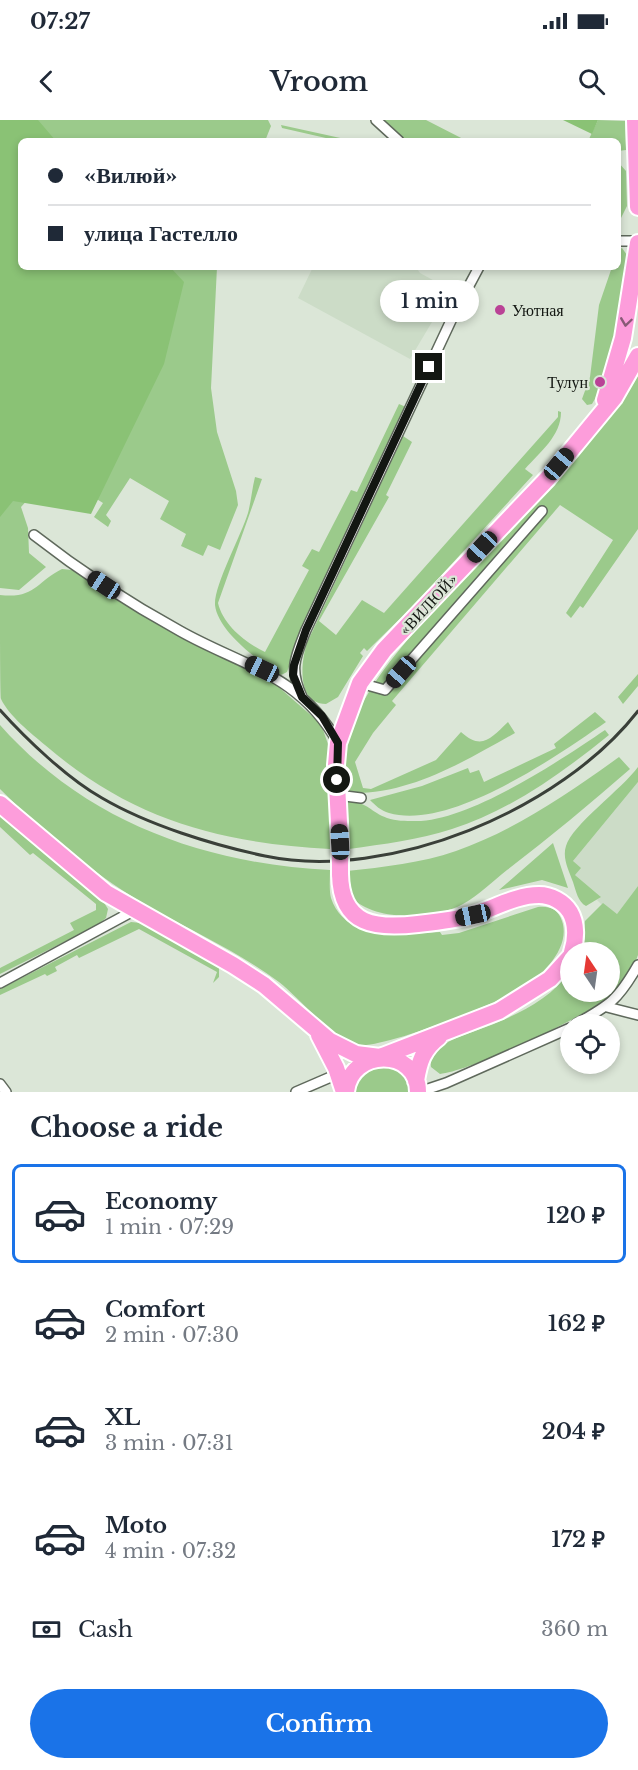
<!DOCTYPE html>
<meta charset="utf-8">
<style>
body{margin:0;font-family:"Libre Baskerville",serif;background:#f6f6f7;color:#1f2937;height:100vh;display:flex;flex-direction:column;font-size:22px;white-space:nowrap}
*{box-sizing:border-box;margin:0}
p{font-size:20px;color:#747a83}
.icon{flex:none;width:33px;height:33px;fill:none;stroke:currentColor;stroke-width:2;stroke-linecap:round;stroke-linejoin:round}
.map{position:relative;height:972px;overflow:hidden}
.side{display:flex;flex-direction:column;background:#fff;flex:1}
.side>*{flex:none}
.top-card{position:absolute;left:18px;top:18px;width:603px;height:132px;border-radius:9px;box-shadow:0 3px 9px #0003;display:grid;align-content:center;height:132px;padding:0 30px;background:#fff}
.needle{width:39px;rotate:347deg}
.controls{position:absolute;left:560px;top:822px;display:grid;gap:12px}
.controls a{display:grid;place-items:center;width:60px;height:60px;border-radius:50%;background:#fff;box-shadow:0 3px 9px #0003;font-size:30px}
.end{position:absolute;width:27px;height:27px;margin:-14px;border:8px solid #131712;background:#fff;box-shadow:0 0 0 3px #fff}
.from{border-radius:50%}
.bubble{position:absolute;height:42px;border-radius:21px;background:#fff;box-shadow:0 3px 9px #0003;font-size:20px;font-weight:600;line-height:42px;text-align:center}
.car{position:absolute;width:18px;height:36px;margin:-18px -9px;border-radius:8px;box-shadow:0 0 4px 2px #0007;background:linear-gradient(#222 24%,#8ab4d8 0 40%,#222 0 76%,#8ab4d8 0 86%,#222 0)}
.top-card b{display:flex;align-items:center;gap:21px;height:57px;font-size:22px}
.top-card b+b{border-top:2px solid #e0e1e3}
.top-card i{width:15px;height:15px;background:#1f2937}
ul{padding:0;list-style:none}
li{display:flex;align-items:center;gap:18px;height:99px;margin:0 12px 9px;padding:0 18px;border:3px solid transparent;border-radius:9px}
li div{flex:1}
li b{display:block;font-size:22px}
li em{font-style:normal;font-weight:600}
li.on{border-color:#1a73e8}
li>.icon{width:54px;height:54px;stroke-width:1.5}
h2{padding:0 30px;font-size:27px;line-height:72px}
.pay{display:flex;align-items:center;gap:15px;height:66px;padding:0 30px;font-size:22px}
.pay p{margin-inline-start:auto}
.cta{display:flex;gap:12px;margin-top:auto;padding:12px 30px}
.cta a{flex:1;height:69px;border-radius:36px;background:#1a73e8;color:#fff;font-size:24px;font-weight:600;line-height:69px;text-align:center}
.status{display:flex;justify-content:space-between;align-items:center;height:42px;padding:0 30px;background:#fff;direction:ltr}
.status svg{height:16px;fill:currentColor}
header{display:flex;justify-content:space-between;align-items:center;height:78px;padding:0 30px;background:#fff;font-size:27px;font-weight:600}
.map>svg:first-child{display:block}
</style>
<div class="status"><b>07:27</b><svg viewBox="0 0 49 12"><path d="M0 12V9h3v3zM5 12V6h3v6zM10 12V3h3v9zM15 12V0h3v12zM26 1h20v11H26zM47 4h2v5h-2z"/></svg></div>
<header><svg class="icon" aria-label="back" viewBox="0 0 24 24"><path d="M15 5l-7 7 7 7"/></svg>Vroom<svg class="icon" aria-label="search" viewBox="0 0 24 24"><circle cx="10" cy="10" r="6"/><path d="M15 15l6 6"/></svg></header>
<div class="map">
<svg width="638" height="972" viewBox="0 0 638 972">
<rect width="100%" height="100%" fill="#dbe6d7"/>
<path fill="#ccdcc7" d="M313 147H416L420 153 451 170 410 239 298 178Z
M638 662V766L617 794 601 784 597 780 600 776 575 755 573 741Z"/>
<path fill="#9bca8b" d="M0 0H268L271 6 265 21H21V147H217L211 268 217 312 236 371 238 385 220 430 208 425 203 436 181 426 186 414 160 399 169 381 130 358 106 395 111 401 108 407 94 397 103 383 84 371 42 364 21 387 28 408 29 433 46 447 19 470 0 468Z
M380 0H426L467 21H401Z
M598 0 625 1 626 30 618 31V21L589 19Z
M281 5 354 21H339L282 8Z
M618 42 626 51 627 86 618 104Z
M622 128 627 135C621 186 619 240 592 284L587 285 582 279 590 257 599 185 612 147H618V130Z
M638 255V409L583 488 580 486 571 498 566 493 613 420 560 385 392 581 396 585 373 613 355 642 363 668 371 669 436 640 461 612C482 631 491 618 508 602L515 613C463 642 408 676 346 673 345 660 342 645 345 632 355 581 388 543 420 505 464 454 510 406 555 357 585 325 618 294 638 255Z
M399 284 406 287 311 487 287 552 281 555C260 542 218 512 215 485 214 465 241 416 248 393 251 382 252 369 255 357L262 359 218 483C223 505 246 523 265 532L309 450 302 446 312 429 319 432 351 370 357 372Z
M558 291 561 292C561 316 540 332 525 349L533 355 417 482 367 531 364 528 360 533 363 536 338 577 326 584C296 584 301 541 307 523L403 316 412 322 386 375 389 377 319 501 336 515 362 480 384 493 558 297Z
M62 449 72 450 215 534 274 563 321 604 329 627 330 729C218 723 131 699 45 625 31 613 9 596 1 579 0 570 0 491 0 475 35 479 36 462 62 449Z
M638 554V566L623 584 618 577Z
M595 592 606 602C557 636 450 711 389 693 381 691 375 685 370 680L422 666 468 648 470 653 479 650 484 662 556 628 554 624Z
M0 605C85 701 204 744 330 750 330 759 329 770 331 778 346 823 404 814 440 812L442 815 459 813 538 787C550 786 558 789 562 801 571 827 543 855 523 867 500 883 387 927 361 925 333 921 302 880 279 862 240 833 196 813 153 789 97 757 46 715 0 669Z
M605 610 609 615C562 653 511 690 452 709 419 720 383 724 349 729L346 682C366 680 370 692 387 698 396 701 405 701 415 701 468 702 561 640 605 610Z
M619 637 630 649C590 684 549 718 507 750 493 761 479 775 463 784 434 800 375 802 351 777L347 751C384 747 421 743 456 731 515 710 568 674 619 637Z
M638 647V662L573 741 581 748 575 755 601 777 586 786C578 782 576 771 573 762 569 751 562 738 566 726 572 705 622 669 638 647Z
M0 696 103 781 108 789 106 798 96 806 0 854V848L74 810 70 803 96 790V784L33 733 30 735 0 707Z
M553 723 568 768 542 760 499 770Z
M638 766C638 782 638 821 638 835 634 847 620 868 610 876 585 897 471 951 440 954L431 947 430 935C443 922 458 917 475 911 510 898 548 883 570 851V872H609V832H580L585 801 603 783 617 794Z
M131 802 141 803 219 847V857L213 863 217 852 139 809 79 838 77 835 55 847 57 851 47 856 45 854 0 875V869Z
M385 944 406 955 412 972H352L358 955Z"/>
<path fill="#8ac275" d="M0 0H38L56 21H21V147H170L184 162 164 244 91 394 13 381 0 397Z
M563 0H598L592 14Z"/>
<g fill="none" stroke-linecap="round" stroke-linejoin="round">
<g stroke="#5f695c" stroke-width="12">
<path id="street" d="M376 0 399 21
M618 121H638
M34 415C80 451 129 483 180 511 242 546 300 554 338 623
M360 563 385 570 542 391
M302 577C289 549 295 538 306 510L455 192 479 147
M337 675 361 678
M0 863 135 790
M607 887 638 895
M576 904C610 885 618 880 638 845
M0 964 6 972
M296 972 340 953
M419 972 446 963 570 908"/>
</g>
<g stroke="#fff" stroke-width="20">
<path id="highway" d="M635 0 638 87
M605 280 623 218 638 123
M0 684 106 773 233 845 264 865 330 921 356 934 380 937 499 891 550 859 570 837
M340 722 336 645 338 623 360 563 384 530 548 358 614 278 638 236
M340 754C341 806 376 809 418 804 436 802 455 800 473 795 495 788 516 775 539 775 551 775 564 782 570 792 577 804 576 820 572 832
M319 915 336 948 344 972
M416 961C419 942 423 929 439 917
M346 972C350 928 418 927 418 972"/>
</g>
<use href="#street" stroke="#fff" stroke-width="9"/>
<use href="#highway" stroke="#fd9ddb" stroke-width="16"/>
<path stroke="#3a4039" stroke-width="3" d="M0 590C26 619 68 659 102 678 148 705 213 725 265 736 389 762 561 690 638 591"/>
<g stroke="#fff" stroke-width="20" stroke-linecap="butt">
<path id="highway-bridge" d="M340 722V754"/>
</g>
<use href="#highway-bridge" stroke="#fd9ddb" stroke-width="16"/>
</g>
<defs><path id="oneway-chevron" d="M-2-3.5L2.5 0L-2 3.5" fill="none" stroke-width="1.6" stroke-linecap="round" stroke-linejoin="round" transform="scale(1.5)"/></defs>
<use stroke="#885a76" href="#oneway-chevron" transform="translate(626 202) rotate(98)"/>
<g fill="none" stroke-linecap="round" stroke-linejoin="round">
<path stroke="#131712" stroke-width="8" d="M337 660 338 623 322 596 302 577 293 555 294 545 306 510 429 247"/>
</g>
<g fill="#ba4296" stroke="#dbe6d7" stroke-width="2">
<circle cx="500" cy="190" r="6"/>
<circle cx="600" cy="262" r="6"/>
</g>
<g text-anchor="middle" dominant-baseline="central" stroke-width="4.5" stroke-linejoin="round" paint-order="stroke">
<g font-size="16" fill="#131712" stroke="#dbe6d7" text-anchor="start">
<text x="512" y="190">Уютная</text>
<text x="588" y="262" text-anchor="end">Тулун</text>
</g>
<g font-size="16" fill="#131712" stroke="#dbe6d7">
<text transform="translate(428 484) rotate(-47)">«ВИЛЮЙ»</text>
</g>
</g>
</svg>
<div class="controls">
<a><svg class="needle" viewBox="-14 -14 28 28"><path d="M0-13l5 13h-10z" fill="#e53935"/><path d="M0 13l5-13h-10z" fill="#747a83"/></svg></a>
<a><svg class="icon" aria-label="locate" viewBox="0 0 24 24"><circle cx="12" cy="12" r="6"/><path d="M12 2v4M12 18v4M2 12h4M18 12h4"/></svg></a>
</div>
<i class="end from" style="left:337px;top:660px"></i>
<i class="end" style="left:429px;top:247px"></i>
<div class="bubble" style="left:380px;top:160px;width:99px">1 min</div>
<i class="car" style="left:559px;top:344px;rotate:40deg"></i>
<i class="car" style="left:482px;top:427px;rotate:223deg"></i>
<i class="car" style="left:104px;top:465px;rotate:303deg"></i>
<i class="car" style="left:262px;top:549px;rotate:295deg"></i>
<i class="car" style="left:401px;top:552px;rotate:221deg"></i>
<i class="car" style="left:340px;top:722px;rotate:357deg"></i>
<i class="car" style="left:473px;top:795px;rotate:258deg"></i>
<div class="top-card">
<b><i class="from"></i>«Вилюй»</b>
<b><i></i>улица Гастелло</b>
</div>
</div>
<section class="side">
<h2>Choose a ride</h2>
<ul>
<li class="on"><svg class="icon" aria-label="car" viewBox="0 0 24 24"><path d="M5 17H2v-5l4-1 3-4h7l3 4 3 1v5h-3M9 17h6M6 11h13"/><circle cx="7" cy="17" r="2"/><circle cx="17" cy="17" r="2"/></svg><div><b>Economy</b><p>1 min · 07:29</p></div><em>120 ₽</em></li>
<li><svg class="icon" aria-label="car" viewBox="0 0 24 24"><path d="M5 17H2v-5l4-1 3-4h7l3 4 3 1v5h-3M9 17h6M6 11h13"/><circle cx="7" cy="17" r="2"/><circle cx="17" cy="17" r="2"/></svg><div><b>Comfort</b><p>2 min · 07:30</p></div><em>162 ₽</em></li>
<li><svg class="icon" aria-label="car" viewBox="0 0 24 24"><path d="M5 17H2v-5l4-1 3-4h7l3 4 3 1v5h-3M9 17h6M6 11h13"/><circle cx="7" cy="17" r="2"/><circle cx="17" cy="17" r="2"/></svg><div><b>XL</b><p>3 min · 07:31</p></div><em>204 ₽</em></li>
<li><svg class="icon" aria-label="car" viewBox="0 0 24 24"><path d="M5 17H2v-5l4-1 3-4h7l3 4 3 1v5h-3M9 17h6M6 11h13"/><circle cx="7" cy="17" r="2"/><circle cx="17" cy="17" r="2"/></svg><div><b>Moto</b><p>4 min · 07:32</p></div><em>172 ₽</em></li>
</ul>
<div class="pay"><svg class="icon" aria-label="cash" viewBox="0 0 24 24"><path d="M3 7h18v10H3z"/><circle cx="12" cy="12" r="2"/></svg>Cash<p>360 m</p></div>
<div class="cta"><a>Confirm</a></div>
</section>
